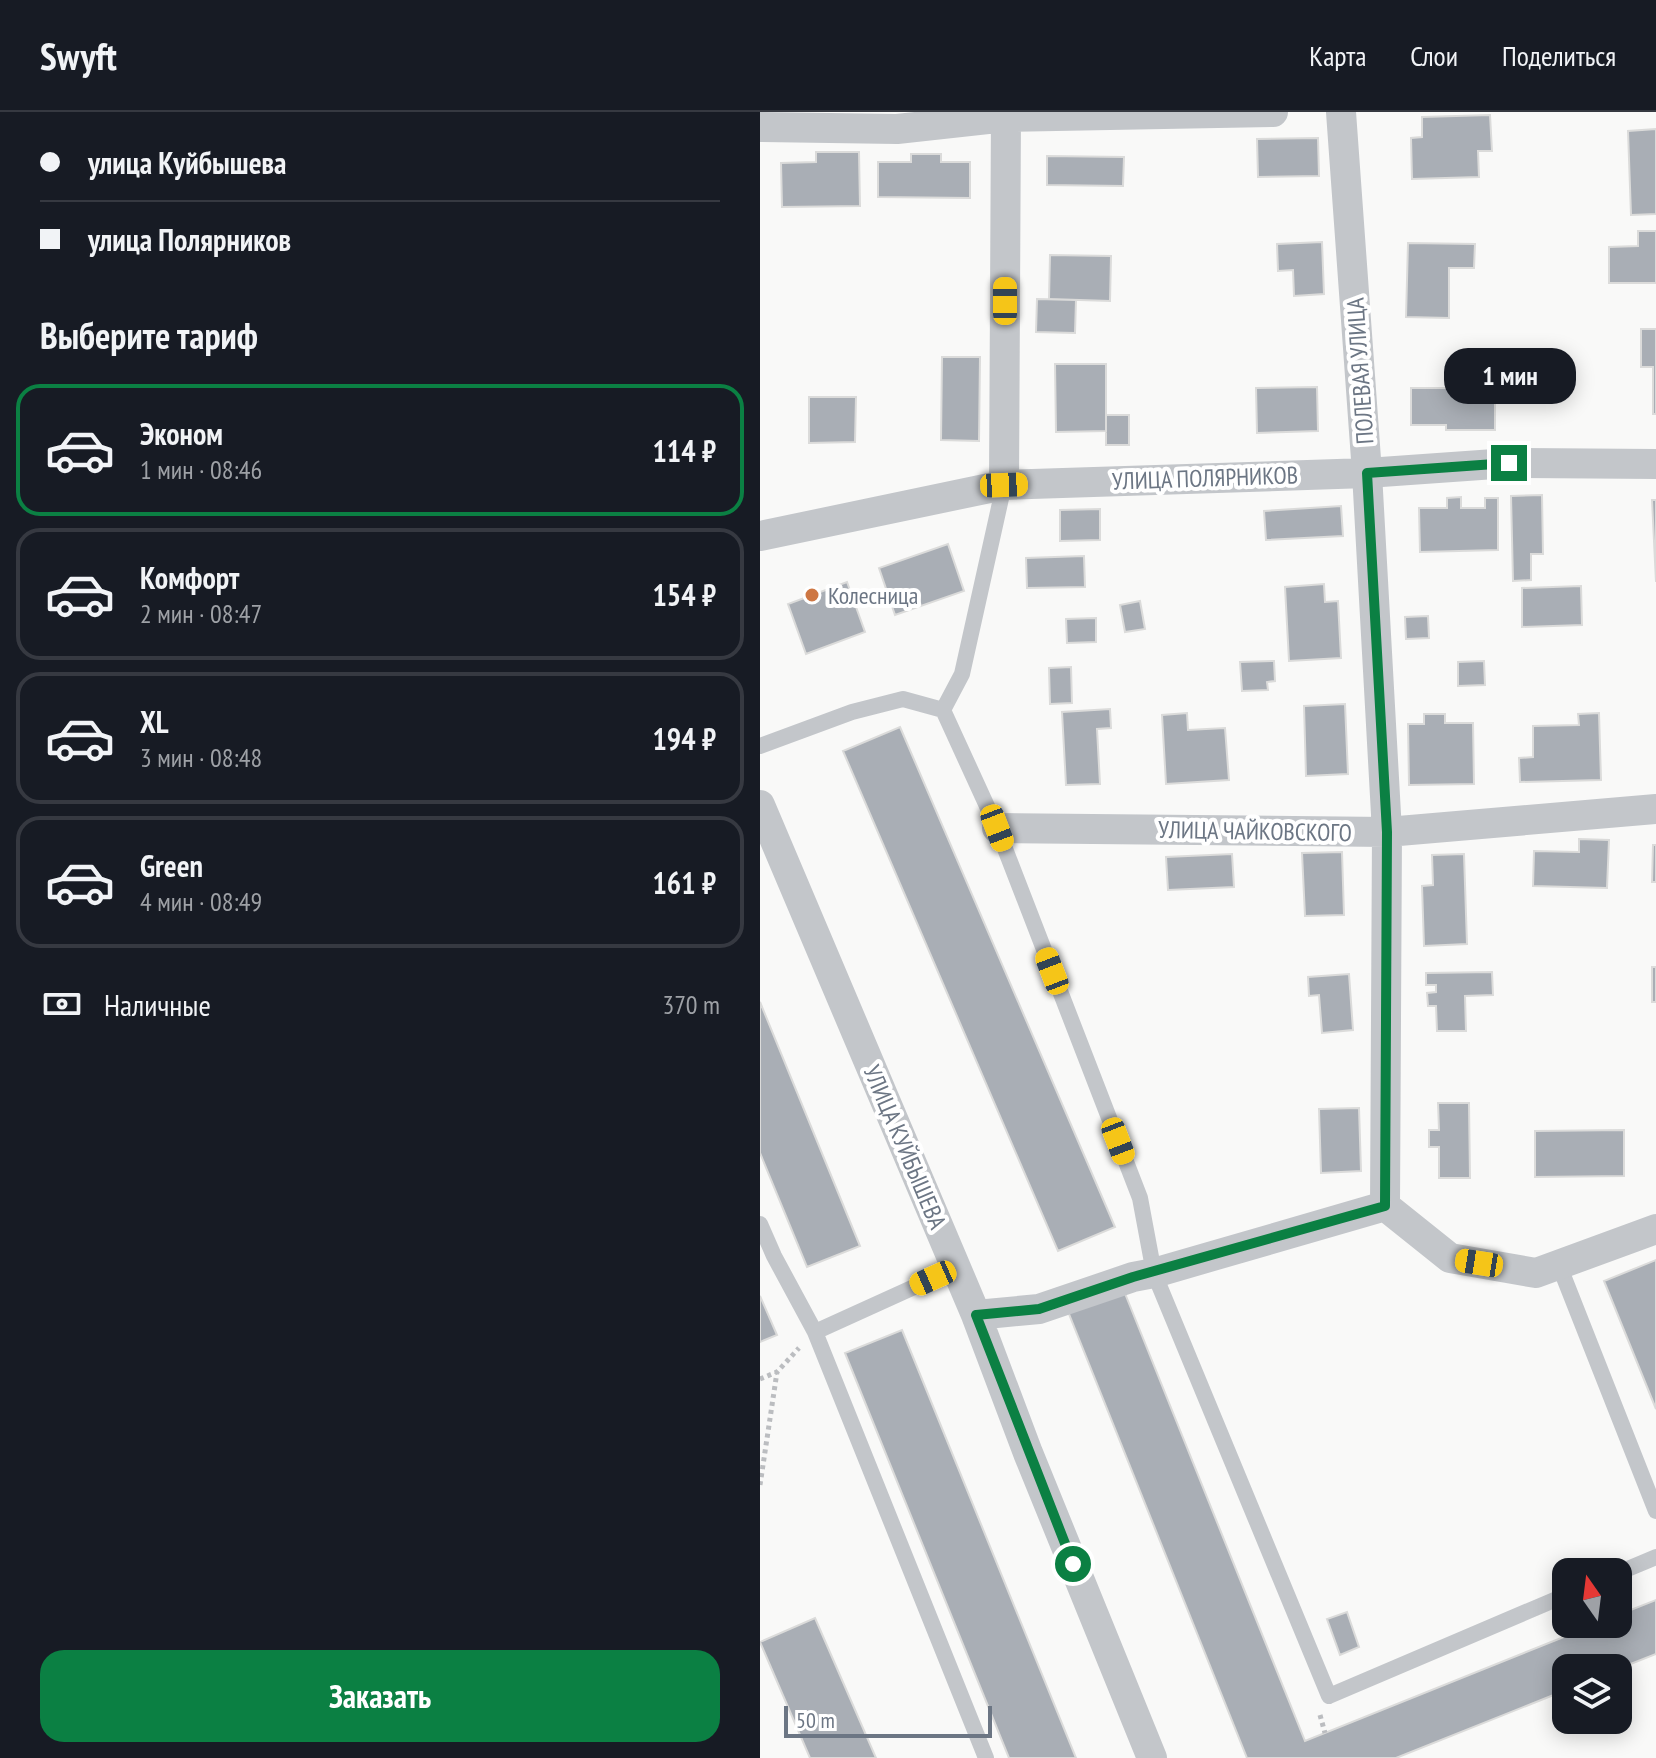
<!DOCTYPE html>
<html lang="ru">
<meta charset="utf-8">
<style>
body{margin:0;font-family:"PT Sans Narrow",sans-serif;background:#242831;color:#f1f3f6;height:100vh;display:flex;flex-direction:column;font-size:30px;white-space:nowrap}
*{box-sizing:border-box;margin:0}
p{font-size:26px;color:#9ea1a6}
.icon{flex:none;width:44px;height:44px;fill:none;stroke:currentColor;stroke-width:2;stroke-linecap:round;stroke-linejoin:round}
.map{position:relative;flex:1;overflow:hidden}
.sheet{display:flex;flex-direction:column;background:#171b24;width:760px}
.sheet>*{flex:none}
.top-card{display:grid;align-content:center;height:176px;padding:0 40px;background:#171b24}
.needle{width:52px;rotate:346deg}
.fabs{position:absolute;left:792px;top:1446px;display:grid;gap:16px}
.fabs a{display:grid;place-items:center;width:80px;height:80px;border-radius:16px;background:#171b24;box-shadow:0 4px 20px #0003;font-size:40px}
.scale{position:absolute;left:24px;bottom:20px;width:208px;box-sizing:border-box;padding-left:8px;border:4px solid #6c7684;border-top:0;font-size:22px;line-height:28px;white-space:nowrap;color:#6c7684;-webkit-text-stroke:6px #fff;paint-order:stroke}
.end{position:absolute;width:36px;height:36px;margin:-18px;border:10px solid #0b8043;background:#fff;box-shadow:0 0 0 4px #fff}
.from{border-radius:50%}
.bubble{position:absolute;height:56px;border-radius:24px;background:#171b24;box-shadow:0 4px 20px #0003;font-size:26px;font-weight:700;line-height:56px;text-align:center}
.car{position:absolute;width:24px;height:48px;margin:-24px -12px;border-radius:10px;box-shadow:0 0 6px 2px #0007;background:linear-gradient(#f5c518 24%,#345 0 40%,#f5c518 0 76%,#345 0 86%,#f5c518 0)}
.top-card b{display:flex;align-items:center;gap:28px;height:76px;font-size:30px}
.top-card b+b{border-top:2px solid #363941}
.top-card i{width:20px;height:20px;background:#f1f3f6}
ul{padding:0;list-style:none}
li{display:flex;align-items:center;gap:24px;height:132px;margin:0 16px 12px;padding:0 24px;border:4px solid #363941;border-radius:24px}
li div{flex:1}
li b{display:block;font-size:30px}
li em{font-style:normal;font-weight:700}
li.on{border-color:#0b8043}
li>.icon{width:72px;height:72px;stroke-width:1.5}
h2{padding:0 40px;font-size:36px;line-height:96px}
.pay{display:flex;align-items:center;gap:20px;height:88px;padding:0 40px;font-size:30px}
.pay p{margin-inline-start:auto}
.action{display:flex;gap:16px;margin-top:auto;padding:16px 40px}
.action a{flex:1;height:92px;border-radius:24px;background:#0b8043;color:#fff;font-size:32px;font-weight:700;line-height:92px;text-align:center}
header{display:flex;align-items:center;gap:48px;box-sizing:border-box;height:112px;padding:0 40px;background:#171b24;border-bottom:2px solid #363941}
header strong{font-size:38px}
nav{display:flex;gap:44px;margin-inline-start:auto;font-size:28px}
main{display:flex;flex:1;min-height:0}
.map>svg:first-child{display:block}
</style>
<header>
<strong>Swyft</strong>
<nav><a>Карта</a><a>Слои</a><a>Поделиться</a></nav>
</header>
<main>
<section class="sheet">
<div class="top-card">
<b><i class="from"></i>улица Куйбышева</b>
<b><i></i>улица Полярников</b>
</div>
<h2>Выберите тариф</h2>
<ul>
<li class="on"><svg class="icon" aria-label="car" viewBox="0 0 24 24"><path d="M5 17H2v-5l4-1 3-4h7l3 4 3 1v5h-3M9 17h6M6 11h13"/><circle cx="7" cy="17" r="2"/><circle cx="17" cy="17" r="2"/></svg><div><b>Эконом</b><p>1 мин · 08:46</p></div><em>114 ₽</em></li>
<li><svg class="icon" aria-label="car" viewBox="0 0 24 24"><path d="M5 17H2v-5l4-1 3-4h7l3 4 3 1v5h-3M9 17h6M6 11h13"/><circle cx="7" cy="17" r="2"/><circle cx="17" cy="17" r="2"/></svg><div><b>Комфорт</b><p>2 мин · 08:47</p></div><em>154 ₽</em></li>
<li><svg class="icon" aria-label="car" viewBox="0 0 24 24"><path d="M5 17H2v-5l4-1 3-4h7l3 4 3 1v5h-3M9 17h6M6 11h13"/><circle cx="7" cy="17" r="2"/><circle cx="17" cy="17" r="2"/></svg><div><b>XL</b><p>3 мин · 08:48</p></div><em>194 ₽</em></li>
<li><svg class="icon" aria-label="car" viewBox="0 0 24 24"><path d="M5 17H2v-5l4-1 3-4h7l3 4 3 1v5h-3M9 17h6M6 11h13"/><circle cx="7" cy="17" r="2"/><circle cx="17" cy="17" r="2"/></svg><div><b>Green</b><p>4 мин · 08:49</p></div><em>161 ₽</em></li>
</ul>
<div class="pay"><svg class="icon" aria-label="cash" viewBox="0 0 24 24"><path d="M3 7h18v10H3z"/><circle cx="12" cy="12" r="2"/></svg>Наличные<p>370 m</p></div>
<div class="action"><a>Заказать</a></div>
</section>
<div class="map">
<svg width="896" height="1646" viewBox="0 0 896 1646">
<rect width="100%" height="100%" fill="#f9f9f8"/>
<path fill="#a9aeb5" stroke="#dbdbda" stroke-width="2" d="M730 3 732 39H718L719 65 652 67 651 26 662 25V5Z
M896 17V102L871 103 868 19Z
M558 26 559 64 498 65 497 27Z
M56 40H99L100 94 22 95 21 51 56 50Z
M151 42H181V50H210V86L118 85V50H151Z
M287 44 364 45 363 74 287 73Z
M878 119H896V171H849V135L878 134Z
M562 130 564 182 534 184 533 158 518 159 517 132Z
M648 131 715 132 714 156H689V206L646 205Z
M290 143 351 144 350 189 289 187Z
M277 187 316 188 315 221 276 220Z
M881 217H896V302H893V255H881Z
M182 245H220L219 329 181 328Z
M295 252H346V319L296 320Z
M686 267 735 268V318H686V313H651V276H686Z
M557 275 558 319 497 321 496 276Z
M49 285H96L95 330 49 331Z
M346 303H369V333H346Z
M782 383 783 442H771V468L753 469 751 384Z
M701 385V396H725V386H738V438L660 440 659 396H687V386Z
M892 388H896V470Z
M581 394 583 424 506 428 504 399Z
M340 397V428L300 429V398Z
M188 432 204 479 135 503 119 456Z
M324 444 325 475 267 476 266 446Z
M87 470 105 520 46 542 28 492Z
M564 472 565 490 578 489 581 546 529 549 525 475Z
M821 474 822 513 762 515V476Z
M380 489 385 517 365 520 360 493Z
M668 504 669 526 646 527 645 505Z
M336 506V530L307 531 306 507Z
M514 549 515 569 507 570 508 578 482 579 480 550Z
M724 549 725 573 698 574V550Z
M311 555 312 591 290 592 289 556Z
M585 592 588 662 546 664 544 594Z
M350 597 351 616 337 617 340 672 306 673 302 600Z
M427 601 428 618 465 616 469 668 406 672 402 603Z
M839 601 841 668 760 670 759 646 773 645V614L819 613 818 602Z
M664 602H685V611H713L714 672 649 673 648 612H664Z
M140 615 355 1115 298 1139 83 639Z
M819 727 849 728 847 776 773 774 774 739 819 740Z
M893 733H896V770H892Z
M582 740 584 803 545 804 542 741Z
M472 742 474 775 408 778 406 745Z
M704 742 707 832 664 834 662 774 673 773 672 743Z
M892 855H896V890H892Z
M732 860 733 883 705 884 706 919H677L676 894H668L667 881 676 880V873H666V861Z
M589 862 593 918 562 921 559 883 549 884 548 865Z
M0 890 100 1134 47 1155 0 1041Z
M678 991H709L710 1066H679V1035H669V1018H679Z
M599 996 601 1059 561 1061 559 997Z
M864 1018V1064L775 1065V1019Z
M896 1148V1297L844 1169Z
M362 1174 545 1629 836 1512H858V1503L896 1488V1542L858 1557 806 1556V1578L636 1646H487L307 1197Z
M0 1184 17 1223 0 1230Z
M142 1218 316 1646H249L85 1241Z
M587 1500 599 1535 580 1543 567 1507Z
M55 1506 116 1646H50L0 1530Z"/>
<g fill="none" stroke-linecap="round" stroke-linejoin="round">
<path stroke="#bbbdc0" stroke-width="5" stroke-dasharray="4 4" stroke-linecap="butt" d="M0 1267 17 1260 39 1236
M0 1373 17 1260
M560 1603 565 1621"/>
<path stroke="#c3c6ca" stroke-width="16" d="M183 598 202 562 244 373
M0 634 92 600 143 587 183 598 237 716 380 1086 394 1161 569 1584 806 1483
M0 1112 14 1144 55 1220 196 1156
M799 1153 896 1399
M55 1220 226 1646
M858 1461 896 1445"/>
<path stroke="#c3c6ca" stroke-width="30" d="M581 0 607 361 627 720 625 1094
M0 15 137 17 246 5 513 0
M244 373 246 0
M0 424 244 373 607 361 749 351 896 352
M0 693 216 1203 268 1341 392 1646
M237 716 627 720 896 697
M216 1203 279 1197 373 1165 394 1161 625 1094 690 1146 776 1161 896 1117"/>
</g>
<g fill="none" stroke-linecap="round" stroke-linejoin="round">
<path stroke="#0b8043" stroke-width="10" d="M313 1452 216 1203 279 1197 373 1165 625 1094 627 720 607 361 749 351"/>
</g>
<circle fill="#ce7743" stroke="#fff" stroke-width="3" cx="52" cy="483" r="8"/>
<g text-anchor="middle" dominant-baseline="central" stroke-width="8" stroke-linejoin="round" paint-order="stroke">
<g font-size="24" fill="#6c7684" stroke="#fff">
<text transform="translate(600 259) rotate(-94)">ПОЛЕВАЯ УЛИЦА</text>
<text transform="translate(445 366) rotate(-2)">УЛИЦА ПОЛЯРНИКОВ</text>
<text transform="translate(495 719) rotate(1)">УЛИЦА ЧАЙКОВСКОГО</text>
<text transform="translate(145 1035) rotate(67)">УЛИЦА КУЙБЫШЕВА</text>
</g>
<g font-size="24" fill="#6c7684" stroke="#fff" text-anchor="start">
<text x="68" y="483">Колесница</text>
</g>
</g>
</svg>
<div class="fabs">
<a><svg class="needle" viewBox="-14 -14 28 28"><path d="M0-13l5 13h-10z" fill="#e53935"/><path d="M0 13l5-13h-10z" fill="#9ea1a6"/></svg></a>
<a><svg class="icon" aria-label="layers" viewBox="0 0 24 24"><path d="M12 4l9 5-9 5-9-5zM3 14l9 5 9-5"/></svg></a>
</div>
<div class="scale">50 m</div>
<i class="end from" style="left:313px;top:1452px"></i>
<i class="end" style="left:749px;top:351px"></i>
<div class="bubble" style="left:684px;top:236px;width:132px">1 мин</div>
<i class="car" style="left:245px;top:189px;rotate:0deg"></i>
<i class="car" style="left:244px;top:373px;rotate:88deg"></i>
<i class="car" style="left:237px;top:716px;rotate:159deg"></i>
<i class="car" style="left:292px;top:859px;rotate:339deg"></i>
<i class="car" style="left:358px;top:1029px;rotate:159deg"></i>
<i class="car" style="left:719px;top:1151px;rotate:279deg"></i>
<i class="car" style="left:173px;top:1166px;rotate:246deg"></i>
</div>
</main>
